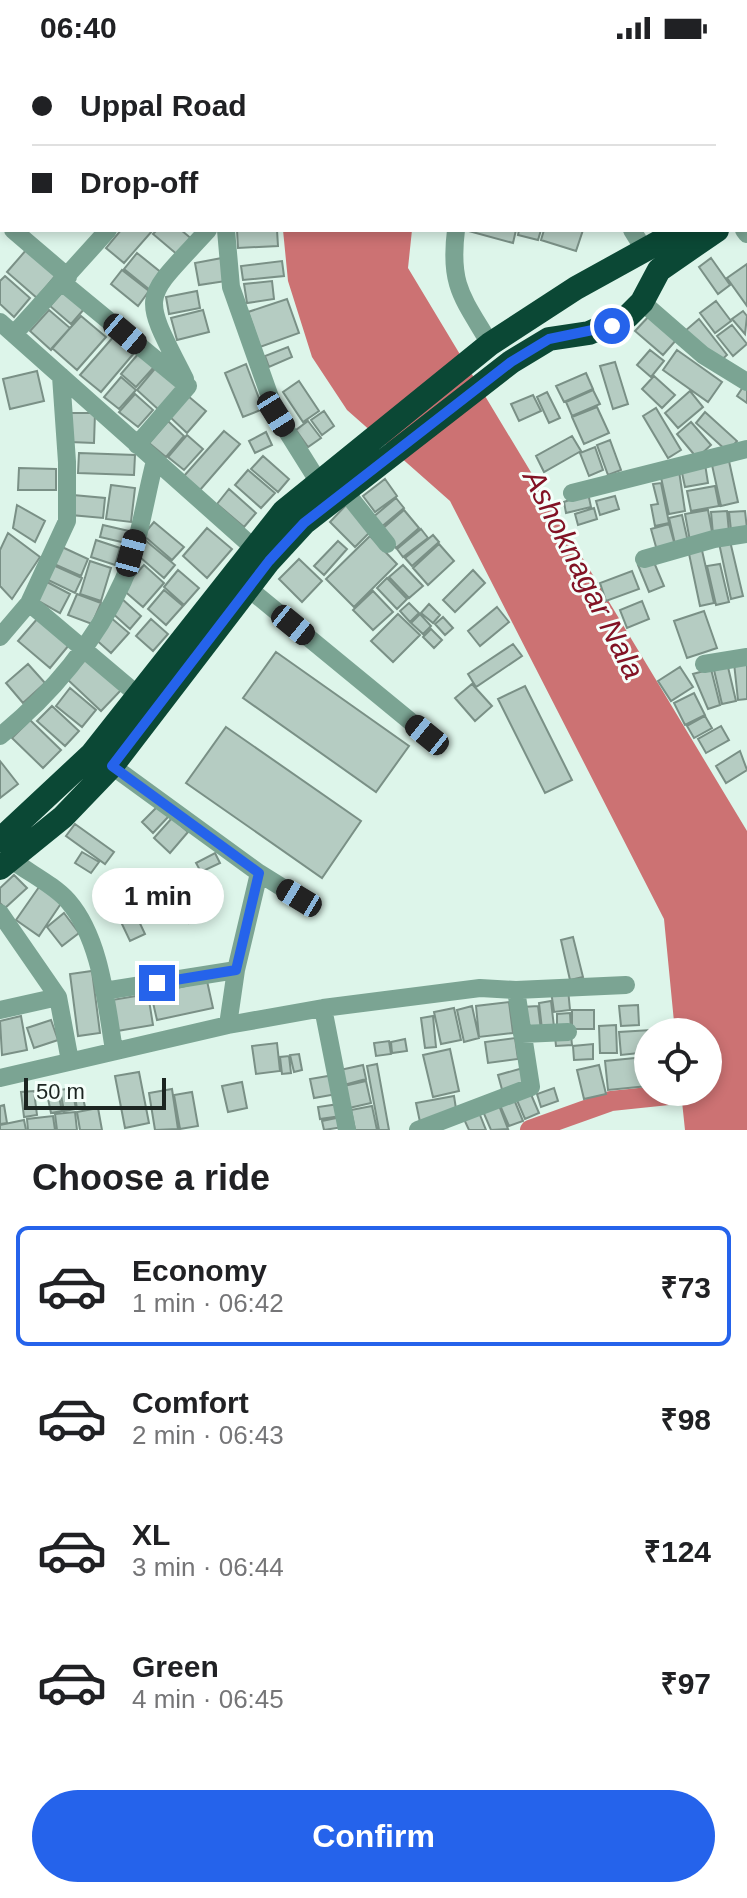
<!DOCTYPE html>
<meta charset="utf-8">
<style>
body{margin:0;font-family:Helvetica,sans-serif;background:#f6f6f6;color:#202124;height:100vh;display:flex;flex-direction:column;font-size:30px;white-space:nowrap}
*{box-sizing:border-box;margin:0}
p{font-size:26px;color:#757577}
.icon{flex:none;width:44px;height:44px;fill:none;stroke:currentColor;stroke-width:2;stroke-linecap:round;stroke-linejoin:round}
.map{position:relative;height:1074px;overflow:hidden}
.details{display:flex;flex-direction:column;background:#fff;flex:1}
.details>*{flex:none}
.hud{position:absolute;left:0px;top:0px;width:748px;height:176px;box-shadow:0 4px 12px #0003;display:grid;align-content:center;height:176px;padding:0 32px;background:#fff}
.buttons{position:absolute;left:634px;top:962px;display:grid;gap:16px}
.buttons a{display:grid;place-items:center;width:88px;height:88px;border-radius:50%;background:#fff;box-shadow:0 4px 12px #0003;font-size:40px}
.scale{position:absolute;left:24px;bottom:20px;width:142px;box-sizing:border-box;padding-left:8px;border:4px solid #1c2521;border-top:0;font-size:22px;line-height:28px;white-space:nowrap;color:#1c2521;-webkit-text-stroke:6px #f5fffa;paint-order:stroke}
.end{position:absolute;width:36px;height:36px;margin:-18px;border:10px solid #2563eb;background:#fff;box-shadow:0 0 0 4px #fff}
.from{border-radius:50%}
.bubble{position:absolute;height:56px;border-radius:28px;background:#fff;box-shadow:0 4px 12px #0003;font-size:26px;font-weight:700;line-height:56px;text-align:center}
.car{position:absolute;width:24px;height:48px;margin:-24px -12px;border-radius:10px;box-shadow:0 0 6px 2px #0007;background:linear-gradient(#222 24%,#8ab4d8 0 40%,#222 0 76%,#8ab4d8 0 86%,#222 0)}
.hud b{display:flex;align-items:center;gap:28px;height:76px;font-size:30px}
.hud b+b{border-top:2px solid #e0e0e0}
.hud i{width:20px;height:20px;background:#202124}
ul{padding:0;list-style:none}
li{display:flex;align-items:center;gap:24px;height:120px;margin:0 16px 12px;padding:0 16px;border:4px solid transparent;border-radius:12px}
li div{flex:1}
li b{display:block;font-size:30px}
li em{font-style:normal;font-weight:700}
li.on{border-color:#2563eb}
li>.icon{width:72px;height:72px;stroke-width:1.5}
h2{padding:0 32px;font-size:36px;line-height:96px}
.primary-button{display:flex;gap:16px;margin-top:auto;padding:16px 32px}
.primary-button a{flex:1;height:92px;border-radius:48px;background:#2563eb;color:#fff;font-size:32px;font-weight:700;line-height:92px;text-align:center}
.status{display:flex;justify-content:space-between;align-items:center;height:56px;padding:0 40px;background:#fff;direction:ltr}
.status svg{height:22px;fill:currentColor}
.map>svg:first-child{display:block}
</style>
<div class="status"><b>06:40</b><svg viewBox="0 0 49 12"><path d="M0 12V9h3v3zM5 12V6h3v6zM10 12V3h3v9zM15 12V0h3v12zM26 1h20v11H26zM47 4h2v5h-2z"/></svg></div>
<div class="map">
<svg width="747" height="1074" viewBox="0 0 747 1074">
<rect width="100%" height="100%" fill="#ddf5ea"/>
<path fill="#cc7273" d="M291 0H433L290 2Z
M283 174H412L408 212 747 775V1074H685L681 1036H708V976H675L664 863 450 445 347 354 312 301 288 225Z"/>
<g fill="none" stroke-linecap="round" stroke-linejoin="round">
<path stroke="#cc7273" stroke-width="20" d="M530 1074 611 1045 697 1036"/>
</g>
<path fill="#b5ccc2" stroke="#7a9086" stroke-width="2" d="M121 174H153L124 207 106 192Z
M157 174H181L193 184 179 200 153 178Z
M237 174H277L278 190 238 192Z
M465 174H516L513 187Z
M519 174H541L538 184 518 179Z
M544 174H583L576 195 541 184Z
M27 193 56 219 37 242 7 216Z
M137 197 163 218 150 234 124 213Z
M222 202 226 225 199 229 195 207Z
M711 202 730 229 718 238 699 211Z
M282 205 284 220 243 224 241 210Z
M747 208V250L727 222Z
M122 214 149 235 138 250 111 228Z
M5 220 30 242 14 261 0 248V225Z
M272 225 274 243 247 247 244 228Z
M64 234 85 252 71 268 50 250Z
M197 235 200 252 169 258 166 241Z
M287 243 299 277 260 291 248 256Z
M716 245 731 265 715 277 700 257Z
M49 254 70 272 51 294 30 275Z
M203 254 209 276 177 284 171 262Z
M743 255 747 260 745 278 732 263Z
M650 259 677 283 663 299 635 275Z
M81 260 106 281 77 314 52 292Z
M699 263 727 299 717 308 685 275Z
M732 269 747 288 733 300 717 280Z
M115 279 135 296 101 336 80 319Z
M288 291 292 301 269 311 265 300Z
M650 294 664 305 651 321 637 309Z
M677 294 722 326 708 346 663 314Z
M139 297 154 311 136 331 121 318Z
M615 306 628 348 613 353 600 310Z
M246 308 263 353 243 361 225 317Z
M158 309 181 329 159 354 137 334Z
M37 315 44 345 10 353 3 323Z
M586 317 593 333 564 346 556 330Z
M654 320 675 339 662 352 642 333Z
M121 321 136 334 119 353 104 341Z
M299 325 319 355 303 366 283 336Z
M745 328 747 329V347L737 340Z
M593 334 600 348 572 360 566 346Z
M690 335 703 351 678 372 665 357Z
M547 336 560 362 549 367 537 341Z
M135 338 153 354 138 371 119 356Z
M533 339 541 355 519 365 511 348Z
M188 340 206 355 187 377 170 361Z
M597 351 609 377 584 388 572 361Z
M656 352 681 394 668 402 643 360Z
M324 355 334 370 322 379 311 364Z
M705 356 737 385 728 396 696 367Z
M70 357H95L94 387 70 386Z
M168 365 184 380 166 401 149 387Z
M308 365 321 382 308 391 296 374Z
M691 366 711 389 697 402 677 378Z
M224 375 240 388 200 434 184 420Z
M266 376 272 389 255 397 249 385Z
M187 379 203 393 184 414 168 401Z
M572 380 581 395 544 416 536 400Z
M610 384 621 414 608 419 597 389Z
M595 391 603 414 589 420 580 397Z
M79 397 135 399 134 419 78 417Z
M263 400 289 423 278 436 251 413Z
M729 405 738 446 721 450 712 409Z
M705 408 708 427 685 431 681 412Z
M19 412 56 413V434H18Z
M248 414 275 437 261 452 235 429Z
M679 415 685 455 669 458 660 417Z
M385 423 397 440 375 456 363 440Z
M661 427 669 467 655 470 651 449 658 448 653 428Z
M111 429 135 432 131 466 106 463Z
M715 430 719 450 691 455 687 435Z
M229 433 256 457 244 471 217 448Z
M588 437 591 451 566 457 564 446Z
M73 439 105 442 103 462 71 459Z
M615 440 619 453 600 459 596 445Z
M396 442 404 452 380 472 372 462Z
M348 447 374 472 355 491 330 466Z
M17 449 45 465 35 486 13 472Z
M594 452 597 463 578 469 575 458Z
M404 454 419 472 396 492 381 474Z
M708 454 713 481 690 485 685 458Z
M727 455 729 476 713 478 711 456Z
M745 455 747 473 731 474 729 456Z
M682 459 688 486 675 488 669 462Z
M154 466 184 491 172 504 143 479Z
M669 468 676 493 658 498 651 473Z
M103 469 129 475 126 487 100 481Z
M207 472 232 493 207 522 183 500Z
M421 473 428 482 403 501 397 493Z
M8 477 40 501 12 543 0 530V494Z
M433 479 439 486 412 510 405 502Z
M370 480 397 508 354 551 326 523Z
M96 484 120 492 115 509 91 501Z
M145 484 175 509 164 522 134 496Z
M338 485 347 493 324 519 314 510Z
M730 485 743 540 731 543 719 487Z
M439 488 454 505 428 529 413 512Z
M701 490 714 547 700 550 688 493Z
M62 491 88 503 81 520 54 508Z
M299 503 322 525 302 546 279 523Z
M653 504 664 530 649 536 638 509Z
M90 505 111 512 101 545 80 538Z
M720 508 729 546 716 549 707 510Z
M53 509 82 522 75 537 46 523Z
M144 509 164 527 143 551 122 533Z
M403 509 423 530 409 542 389 521Z
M178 514 199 532 184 549 164 531Z
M473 514 485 527 455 556 443 544Z
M632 515 639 533 606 545 600 527Z
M387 522 407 543 397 553 377 532Z
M47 526 70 538 60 557 37 544Z
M164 534 183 550 166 569 148 553Z
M373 535 393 556 373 574 353 554Z
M77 538 101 547 92 568 68 559Z
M121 542 141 560 130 573 110 555Z
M642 545 649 563 627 572 620 554Z
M409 547 419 557 410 566 400 555Z
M429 548 440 559 433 567 421 557Z
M497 551 509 566 480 590 468 575Z
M704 555 717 592 687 602 674 565Z
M398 558 420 579 393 606 371 585Z
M420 558 431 570 423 578 411 567Z
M110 561 129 577 111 597 93 581Z
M443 561 453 572 445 579 435 568Z
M38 562 69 589 50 612 18 585Z
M151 563 168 578 153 595 136 580Z
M431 573 442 584 434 592 423 581Z
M513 588 522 600 476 631 468 618Z
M276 596 409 690 376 736 243 642Z
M89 600 123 632 101 655 67 623Z
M747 606V643L738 644 734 607Z
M28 608 45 627 23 647 6 627Z
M680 611 693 631 671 645 658 625Z
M728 611 736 645 722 648 714 614Z
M711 613 720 649 708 653 693 618Z
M472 628 492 650 475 665 455 642Z
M525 630 572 724 545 737 498 643Z
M70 632 96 654 82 671 56 650Z
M694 637 705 659 685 669 674 647Z
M52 650 79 675 65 690 37 665Z
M705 660 712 672 694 682 687 670Z
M30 664 61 694 43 712 12 682Z
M721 670 729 684 706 697 698 683Z
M226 671 361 765 322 822 186 727Z
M740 695 747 714 726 727 716 710Z
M0 705 18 728 0 742Z
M158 750 169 760 153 777 142 766Z
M172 762 188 776 170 797 154 782Z
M75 768 114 796 105 808 66 780Z
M82 796 99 806 91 817 75 807Z
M215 797 220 807 201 816 196 807Z
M14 819 27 832 5 852 0 847V832Z
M187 828 203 860 189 867 173 835Z
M39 831 62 846 39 880 16 864Z
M64 857 79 877 62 890 47 871Z
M136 859 145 878 130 885 121 866Z
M573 881 583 921 570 924 561 884Z
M92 915 100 977 78 980 70 918Z
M207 925 213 952 157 964 151 938Z
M568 933 570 954 554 956 551 935Z
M148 938 153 969 117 975 112 944Z
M551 945 554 971 542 973 539 947Z
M509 946 513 977 479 981 476 950Z
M638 949 639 969 621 970 619 950Z
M472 950 479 982 464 986 457 954Z
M538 950 541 974 525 975 522 951Z
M454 952 461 984 441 988 434 956Z
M572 954H594V973H572Z
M570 957 571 974 557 975V958Z
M21 960 27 994 2 999 0 965Z
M433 960 436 991 425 992 421 962Z
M51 964 58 984 34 992 27 972Z
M616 969 617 997H600L599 970Z
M651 974 648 996 621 999 619 976Z
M571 979 572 989 556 990 555 980Z
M515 982 518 1003 488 1007 485 986Z
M405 983 407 995 392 997 391 986Z
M389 985 391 998 376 1000 374 987Z
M277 987 280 1015 256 1018 252 990Z
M593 988V1003L574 1004 573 990Z
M450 993 459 1035 433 1041 423 999Z
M299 998 302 1014 294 1016 290 999Z
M289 1000 291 1017 282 1018 280 1001Z
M645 1001 648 1030 608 1034 605 1005Z
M377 1008 389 1074H379L367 1010Z
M363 1009 366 1023 344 1029 340 1014Z
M599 1009 606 1038 584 1043 577 1014Z
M523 1012 528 1031 503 1037 498 1019Z
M139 1016 149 1067 125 1072 115 1020Z
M334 1019 337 1038 314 1042 310 1023Z
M366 1025 371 1047 349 1052 344 1030Z
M242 1026 247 1052 228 1056 222 1030Z
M57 1031 62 1055 51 1057 46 1033Z
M72 1032 76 1053 64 1055 60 1034Z
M81 1032 85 1051 77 1053 74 1034Z
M554 1032 558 1045 541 1051 537 1038Z
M172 1033 178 1073 155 1074 149 1037Z
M34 1035 37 1059 24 1061 21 1036Z
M192 1036 198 1070 180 1073 174 1039Z
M530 1036 539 1057 525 1063 516 1042Z
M454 1040 457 1059 420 1066 416 1047Z
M513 1041 523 1065 509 1070 499 1047Z
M498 1047 508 1073 491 1074 482 1053Z
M339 1048 341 1060 320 1063 318 1051Z
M4 1049 7 1067 0 1068V1050Z
M372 1050 377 1074H355L351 1054Z
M98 1052 102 1074H80L77 1056Z
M478 1054 486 1074H469L463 1061Z
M75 1056 77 1074H57L55 1058Z
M53 1060 55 1074H28L27 1063Z
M341 1061 343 1071 324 1074 322 1065Z
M24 1064 26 1074H0V1069Z"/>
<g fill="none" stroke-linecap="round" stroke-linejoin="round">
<path stroke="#7ba493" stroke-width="18" d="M70 0 72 2
M21 2 23 0
M150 2 151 0
M222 2V0
M633 2 634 0
M746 11H747
M0 26 2 24
M746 69 747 70
M0 158 2 156
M13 174 68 221
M226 174 231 231 276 358 318 425
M456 174C449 230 463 242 490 288
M632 174 645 195
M744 174 747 178
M63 227 188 330 137 389
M642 246 703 299 747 326
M0 266 264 501
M14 278 108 174
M185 323C140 234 141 247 208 174
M344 434 387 488
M572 437 747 393
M644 503 714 483 747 478
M248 532 427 679
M29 547 139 640
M0 581 29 547 67 465V406L61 320
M704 608 747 601
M0 680C50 640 97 584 123 525 139 489 145 443 155 405
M112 710 259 817 299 842
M12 804C29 817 54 829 68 845 101 883 106 947 114 994
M0 857 58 941 70 1005
M104 935 236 914
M323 952 347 1074
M0 954 58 941
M228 969 236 914 259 817
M522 978 568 976
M0 1022 228 969 323 952 480 932 516 934 626 929
M418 1074 531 1031 516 934"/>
<path stroke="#0b4835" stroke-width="24" d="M746 135 747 134
M746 154H747
M0 784 92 698 284 455 490 288 576 232 681 174
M0 812 63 761 112 710 269 505 304 467 511 306 549 283 589 277 628 260 642 246 659 214 717 174"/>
</g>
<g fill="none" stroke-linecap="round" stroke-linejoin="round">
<path stroke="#2563eb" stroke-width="10" d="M157 927 236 914 259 817 112 710 269 505 304 467 511 306 549 283 612 270"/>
</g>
<g text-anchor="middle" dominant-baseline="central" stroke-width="6" stroke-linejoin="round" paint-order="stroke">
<g font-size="30" font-style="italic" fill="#821224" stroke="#f5fffa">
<text transform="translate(584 518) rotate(63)">Ashoknagar Nala</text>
</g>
</g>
</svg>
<div class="buttons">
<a><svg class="icon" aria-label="locate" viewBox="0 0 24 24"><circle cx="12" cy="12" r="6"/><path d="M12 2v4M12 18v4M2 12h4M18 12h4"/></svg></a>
</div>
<div class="scale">50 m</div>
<i class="end from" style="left:612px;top:270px"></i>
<i class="end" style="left:157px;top:927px"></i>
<div class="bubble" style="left:92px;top:812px;width:132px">1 min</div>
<i class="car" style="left:125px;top:278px;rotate:130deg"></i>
<i class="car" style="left:276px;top:358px;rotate:148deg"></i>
<i class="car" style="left:131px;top:497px;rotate:15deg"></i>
<i class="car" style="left:293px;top:569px;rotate:129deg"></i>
<i class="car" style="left:427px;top:679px;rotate:309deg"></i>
<i class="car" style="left:299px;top:842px;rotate:301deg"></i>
<div class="hud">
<b><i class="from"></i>Uppal Road</b>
<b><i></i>Drop-off</b>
</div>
</div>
<section class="details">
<h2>Choose a ride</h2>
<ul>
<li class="on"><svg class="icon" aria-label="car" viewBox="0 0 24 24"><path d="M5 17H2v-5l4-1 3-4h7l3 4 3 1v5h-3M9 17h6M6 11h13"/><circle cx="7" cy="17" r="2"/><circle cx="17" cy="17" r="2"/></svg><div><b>Economy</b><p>1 min · 06:42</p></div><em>₹73</em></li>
<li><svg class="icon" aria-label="car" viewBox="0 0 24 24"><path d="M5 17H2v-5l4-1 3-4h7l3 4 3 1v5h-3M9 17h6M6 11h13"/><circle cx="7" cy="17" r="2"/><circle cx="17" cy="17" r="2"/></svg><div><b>Comfort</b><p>2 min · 06:43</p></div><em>₹98</em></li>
<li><svg class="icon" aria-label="car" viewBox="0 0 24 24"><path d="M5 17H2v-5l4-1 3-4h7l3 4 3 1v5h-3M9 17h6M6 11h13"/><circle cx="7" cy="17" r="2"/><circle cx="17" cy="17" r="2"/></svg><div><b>XL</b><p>3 min · 06:44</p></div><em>₹124</em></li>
<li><svg class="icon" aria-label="car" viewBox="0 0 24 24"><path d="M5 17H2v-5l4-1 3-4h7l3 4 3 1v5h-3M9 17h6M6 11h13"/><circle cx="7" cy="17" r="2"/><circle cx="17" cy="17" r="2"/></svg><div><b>Green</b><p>4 min · 06:45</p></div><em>₹97</em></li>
</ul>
<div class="primary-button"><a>Confirm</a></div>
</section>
